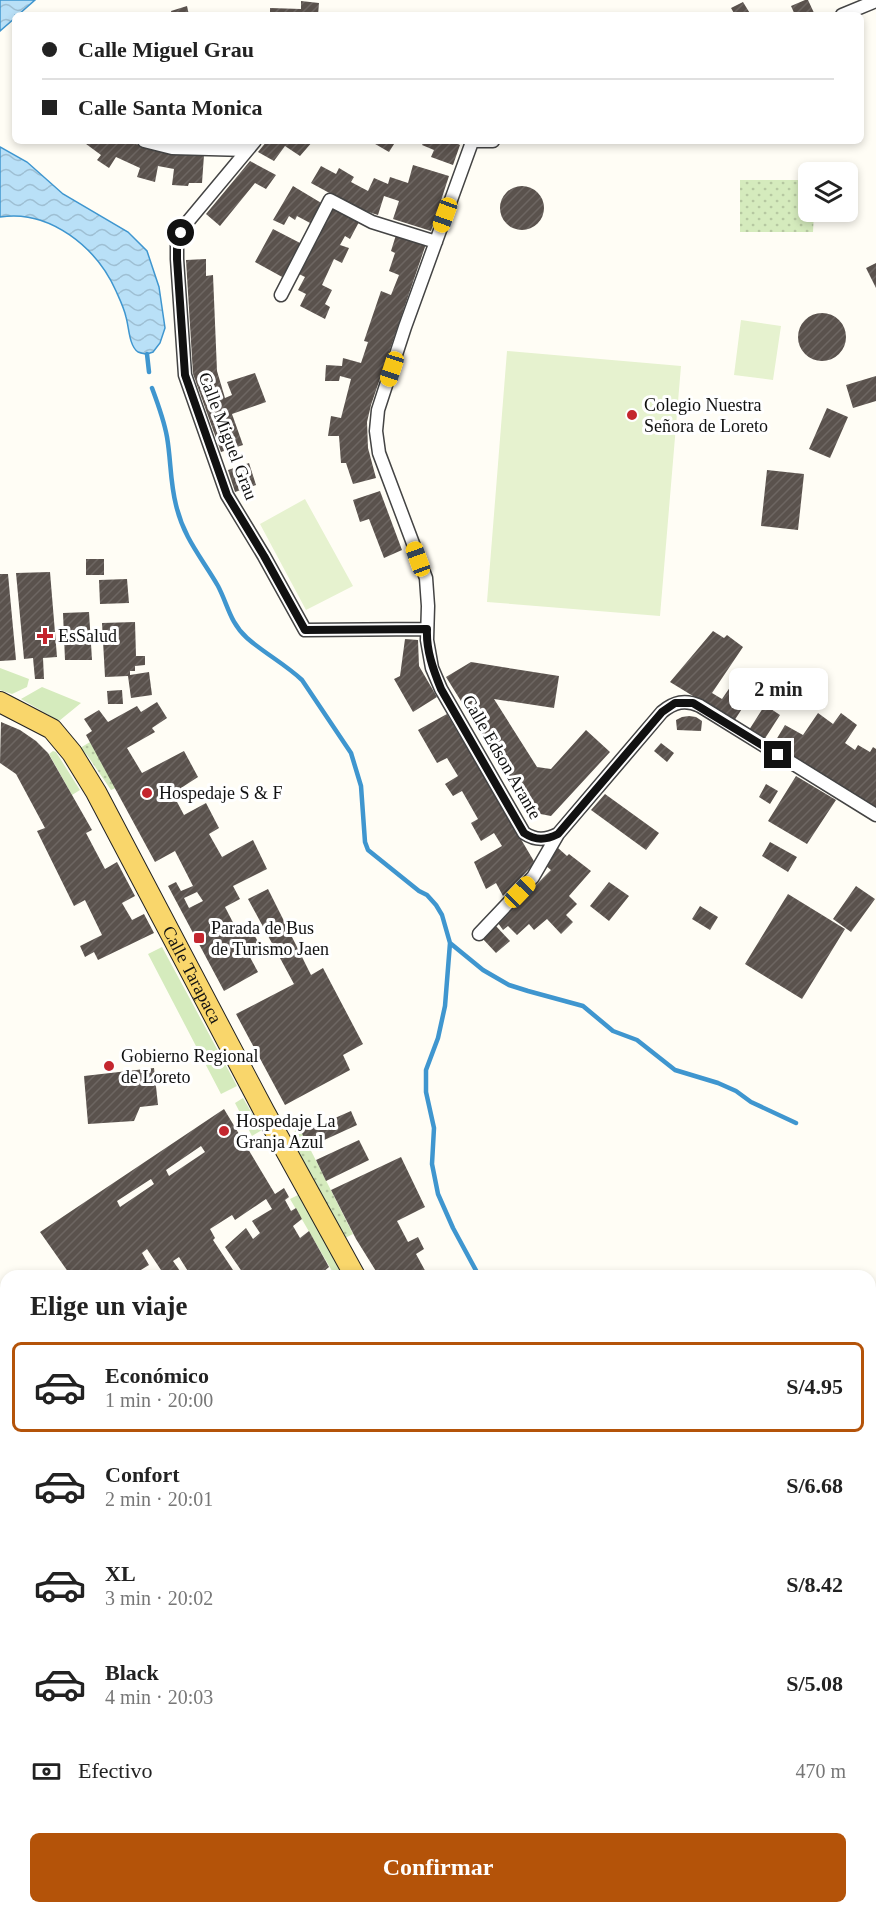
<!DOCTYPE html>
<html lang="es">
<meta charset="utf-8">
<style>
body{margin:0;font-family:"Times New Roman",serif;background:#f2f2f2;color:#222;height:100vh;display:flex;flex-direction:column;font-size:22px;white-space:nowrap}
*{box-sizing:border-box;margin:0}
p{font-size:20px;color:#767676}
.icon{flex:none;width:33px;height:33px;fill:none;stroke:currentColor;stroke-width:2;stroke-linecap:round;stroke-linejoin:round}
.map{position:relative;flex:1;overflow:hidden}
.details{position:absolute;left:0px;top:1270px;width:876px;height:644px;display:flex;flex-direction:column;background:#fff;border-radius:18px 18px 0 0;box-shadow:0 3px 9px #0003}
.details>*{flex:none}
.guide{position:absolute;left:12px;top:12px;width:852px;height:132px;border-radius:9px;box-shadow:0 3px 9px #0003;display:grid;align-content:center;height:132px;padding:0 30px;background:#fff}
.tools{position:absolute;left:798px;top:162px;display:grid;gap:12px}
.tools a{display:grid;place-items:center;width:60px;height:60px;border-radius:9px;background:#fff;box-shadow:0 3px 9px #0003;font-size:30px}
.end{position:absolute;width:27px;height:27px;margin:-14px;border:8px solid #111;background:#fff;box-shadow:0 0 0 3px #fff}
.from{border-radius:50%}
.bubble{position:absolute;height:42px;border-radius:9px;background:#fff;box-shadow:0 3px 9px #0003;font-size:20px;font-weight:700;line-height:42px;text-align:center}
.car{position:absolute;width:18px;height:36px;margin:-18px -9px;border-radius:8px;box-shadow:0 0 4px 2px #0007;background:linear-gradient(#f5c518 24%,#345 0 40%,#f5c518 0 76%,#345 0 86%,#f5c518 0)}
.guide b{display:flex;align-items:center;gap:21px;height:57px;font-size:22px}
.guide b+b{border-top:2px solid #e0e0e0}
.guide i{width:15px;height:15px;background:#222}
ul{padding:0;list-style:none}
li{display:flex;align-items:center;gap:18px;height:90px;margin:0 12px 9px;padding:0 18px;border:3px solid transparent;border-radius:9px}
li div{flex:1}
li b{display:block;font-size:22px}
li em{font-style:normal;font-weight:700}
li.current{border-color:#b45309}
li>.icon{width:54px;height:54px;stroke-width:1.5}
h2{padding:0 30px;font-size:27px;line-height:72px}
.pay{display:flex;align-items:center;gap:15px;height:66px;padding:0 30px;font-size:22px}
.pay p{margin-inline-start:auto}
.button{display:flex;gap:12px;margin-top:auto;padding:12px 30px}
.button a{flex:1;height:69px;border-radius:9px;background:#b45309;color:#fff;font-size:24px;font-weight:700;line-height:69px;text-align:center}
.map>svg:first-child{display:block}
</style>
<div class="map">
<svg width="876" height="1913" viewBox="0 0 876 1913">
<defs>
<pattern id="grass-dots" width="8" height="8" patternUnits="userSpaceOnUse" patternTransform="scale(1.5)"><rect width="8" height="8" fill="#d5ebbd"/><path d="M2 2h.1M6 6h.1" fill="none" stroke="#b6c8a1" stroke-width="1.8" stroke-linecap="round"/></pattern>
<pattern id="water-waves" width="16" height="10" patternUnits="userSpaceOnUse" patternTransform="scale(1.5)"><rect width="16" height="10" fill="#b9e0f7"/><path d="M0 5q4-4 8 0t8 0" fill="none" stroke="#9ebfd3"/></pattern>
<pattern id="building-hatch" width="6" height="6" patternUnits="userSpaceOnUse" patternTransform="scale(1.5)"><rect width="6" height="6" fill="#5a524d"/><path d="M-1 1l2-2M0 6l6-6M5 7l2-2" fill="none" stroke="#6d6662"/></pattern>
</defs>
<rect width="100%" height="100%" fill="#fffdf5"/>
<path fill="url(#grass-dots)" d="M740 180H808V212H814L813 232H740Z
M90 742 116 788 111 790 87 755 80 748Z
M298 1125 353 1234 345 1238 291 1139Z"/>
<path fill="#d5ebbd" d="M0 668 29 679 27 687 12 694 0 690Z
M42 687 81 703 59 721 21 699Z
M53 751 56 752 80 790 72 795 49 754Z
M162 947 237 1086 221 1094 148 954Z
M243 1098 262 1130 252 1136 235 1103Z
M298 1195 345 1276H335L290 1199Z"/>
<path fill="#e6f2cf" d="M741 320 781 326 773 380 734 375Z
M507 351 681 366 660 616 487 602Z
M305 499 353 586 306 610 260 524Z"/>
<path fill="url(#water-waves)" stroke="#3f96cf" stroke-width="1.5" d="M0 0H35L18 15H15V18L0 31Z
M0 147 27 162 63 194 128 232 147 251 159 287 165 328 160 343 153 352 147 354C144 354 141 353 138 352 129 346 129 327 126 317 124 308 120 300 116 291 97 248 50 209 0 217Z"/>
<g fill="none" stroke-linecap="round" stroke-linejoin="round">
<path stroke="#3f96cf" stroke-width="4.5" d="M147 354 149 372
M152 388C158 404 164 420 167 437 171 460 170 482 176 505 184 539 202 558 218 586 228 605 230 623 247 638 264 653 285 664 302 680L351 753 361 786 365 842 368 850 419 891 427 895 436 905 442 915 450 943 483 970 509 985 528 991 583 1006 613 1031 637 1040 675 1070 718 1083 736 1091 751 1102 796 1123
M450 943 445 1006 438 1038 426 1070V1092L434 1128 432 1164 438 1194 453 1228 479 1276
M129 1913 130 1908
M752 1913 757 1908"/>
</g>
<path fill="url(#building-hatch)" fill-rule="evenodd" d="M805 0H808L815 15H795L791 6Z
M301 1 319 3 318 15H270V8L301 9Z
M743 2 751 15H735L731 8Z
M187 6 189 15H172L171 11Z
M82 141H127L160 152 204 155 202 183H189L188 186 172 185 174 169 158 166 155 182 137 177 140 168 116 157 109 168 97 160 101 155Z
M267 141H313L300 156 285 146 274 161 258 152Z
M370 141H396L389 152Z
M424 141H453L460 145 453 165 431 157 434 150 422 145Z
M250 161 276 175 266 189 255 183 220 226 206 214Z
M413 165 449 176 431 231 393 219 399 201 384 196 378 215 359 209 311 183 321 166 336 174 339 168 354 177 351 182 368 191 374 178 388 184 390 177 408 183Z
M293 186 323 204 312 224 297 216 295 220 289 216 284 225 273 220Z
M500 208a22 22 0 1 1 44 0a22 22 0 1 1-44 0Z
M333 209 359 222 350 239 345 236 340 245 349 248 342 263 334 259 322 285 332 290 325 304 330 307 325 319 300 306 306 294 298 290 305 277 299 274Z
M273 229 302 244 284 278 255 262Z
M396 235 426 244 371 405 367 422 368 448 376 478 353 484 346 463H341L339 436H328L331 416 341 418 351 379 340 376 339 381H325L326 365 342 366 343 358 361 363 368 342 364 341 381 291 391 295 399 275 389 271 395 253 391 251Z
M206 259V276L213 275 217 371 225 398 232 395 227 382 255 373 266 402 232 414 243 445 221 452 193 374 186 260Z
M876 263V288L866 268Z
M798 337a24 24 0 1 1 48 0a24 24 0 1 1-48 0Z
M876 376V401L853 408 846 385Z
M827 408 848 417 830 458 809 449Z
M249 463 256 485 235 492 228 470Z
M767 470 804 474 798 530 761 526Z
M380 491 402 550 384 558 369 519 360 522 353 500Z
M86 559H104V575H86Z
M50 572 57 657 43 658 44 679H35L33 658 24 659 16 573Z
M0 574H8L16 660 0 661Z
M127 579 129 603 100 604 99 580Z
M89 612 92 660H65L63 613Z
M135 622 136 656H145V665L135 666V671H130V675L149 672 152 695 131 698 128 676 105 677 102 623Z
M713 631 724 638 727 635 743 647 712 693 722 699 741 671 759 683 756 688 770 698 765 705 780 715 764 740 749 730 763 708 749 698 734 721 670 682Z
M405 639 418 640 419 666 437 697 413 712 394 679 400 676Z
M471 662 559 676 554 708 494 699 537 767 551 769 586 730 610 752 551 816 530 812 446 677Z
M122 690 123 704H108L107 691Z
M157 702 167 718 152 728 155 732 127 748 142 773 184 751 198 777 181 788 184 797 176 800 184 815 206 803 219 828 209 834 222 857 253 840 267 869 233 886 240 899 225 907 240 936 251 930 259 943 246 950 258 972 224 991 168 886 176 882 181 891 193 886 175 851 155 862 86 735 92 731 84 719 99 710 108 722 137 706 141 712ZM197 892 203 901 189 908 184 898Z
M818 713 833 724 841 713 857 725 845 743 855 750 858 745 870 752 873 747 876 749V809L773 745 785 725 803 735Z
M447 714 535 863 503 896 496 883 486 889 474 862 502 846 494 833 481 841 471 823 478 819 462 791 453 796 445 784 458 776 447 758 437 763 418 730Z
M689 716 696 717 702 721 701 731 677 730 676 720 682 717Z
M1 722 20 730 36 741 48 753 92 830 86 833 105 869 117 862 135 896 122 903 132 920 144 914 154 933 98 960 94 952 85 957 80 946 102 935 85 900 74 906 37 831 45 828 16 774 0 763Z
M661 743 674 753 667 762 654 751Z
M796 776 836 800 807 844 768 821Z
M766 784 778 791 770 804 759 797Z
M605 794 659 833 646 850 591 810Z
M770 842 797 857 788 872 762 856Z
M558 848 567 856 569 854 591 871 569 896 577 904 566 915 573 922 561 934 547 919 534 930 529 924 517 935 508 926 503 930 498 923 551 870 545 865Z
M609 882 629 896 609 921 590 906Z
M856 886 875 899 851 932 833 919Z
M268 889 311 975 323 968 363 1044 343 1055 350 1070 285 1105 236 1014 294 984 248 899Z
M788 894 845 929 802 999 745 964Z
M700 906 718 917 710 930 692 919Z
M495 925 510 941 496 953 482 938Z
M154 1068 158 1105 140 1107 134 1121 88 1124 84 1076Z
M224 1109 275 1194 284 1188 289 1197 285 1200 291 1211 296 1208 302 1219 293 1226 300 1238 309 1231 329 1267 323 1272 326 1276H245L225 1247 246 1228 253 1239 260 1233 252 1221 272 1209 266 1199 235 1220 232 1215 210 1229 215 1238 213 1240 237 1276H191L179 1257 173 1261 180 1271 171 1276H150L161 1270 147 1249 142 1253 149 1265 131 1276H71L40 1232ZM201 1146 205 1152 169 1176 166 1170ZM151 1179 154 1184 120 1207 117 1201Z
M351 1111 357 1125 309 1147 299 1128 309 1123 312 1128Z
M359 1140 369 1160 326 1181 316 1160Z
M401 1157 425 1207 397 1221 408 1242 418 1237 424 1249 416 1254 428 1276H379L356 1239 331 1190Z
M876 1468V1522H870V1483Z
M0 1579 6 1585V1616L0 1621Z
M292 1908H339L340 1913H293Z
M359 1908H405L406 1913H360Z
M424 1908H461V1913H424Z
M473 1908H528V1913H473Z"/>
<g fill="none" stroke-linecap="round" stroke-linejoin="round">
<g stroke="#444" stroke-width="15">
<path id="street" d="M842 15 876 1
M144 141 172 148 247 150
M255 141 185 225 177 245V259L185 375 227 495 264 556 305 630 427 629
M470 141H493
M472 142 405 327 378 410 376 431 379 453 426 578 428 606 427 640 432 668 441 689 524 833C536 841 546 840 558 834
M281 295 330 200 372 222 436 242
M479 934 533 877 558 834 662 712C674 702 685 699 700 706L876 815
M0 1635 6 1630
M349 1908 350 1913
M468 1913V1908"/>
</g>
<g stroke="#333" stroke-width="21">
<path id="secondary" d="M870 1414 876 1399"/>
</g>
<g stroke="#222" stroke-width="22">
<g id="primary">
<path id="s1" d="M0 702 52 729 72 753 96 792 264 1111 355 1276"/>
<path d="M870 1541H876"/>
</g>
</g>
<use href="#street" stroke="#fff" stroke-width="12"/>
<use href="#secondary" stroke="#fff6b0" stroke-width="18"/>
<use href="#primary" stroke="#f9d66b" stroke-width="20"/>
</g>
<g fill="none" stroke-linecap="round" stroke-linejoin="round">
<path stroke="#111" stroke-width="8" d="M181 233 177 244V259L185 375 227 495 264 556 305 630 427 629C426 650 433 669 441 689L524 833C536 841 546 840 558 834L662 712 675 703H693L778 755"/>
</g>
<g fill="#c4262e" stroke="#fff" stroke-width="2">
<circle cx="632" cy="415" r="6"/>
<path d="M42 627h6v6h6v6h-6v6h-6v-6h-6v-6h6z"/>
<circle cx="147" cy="793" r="6"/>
<rect x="193" y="932" width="12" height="12" rx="3"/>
<circle cx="109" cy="1066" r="6"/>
<circle cx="224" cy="1131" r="6"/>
</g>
<g text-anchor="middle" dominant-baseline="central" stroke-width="6" stroke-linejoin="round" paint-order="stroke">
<g font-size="18" fill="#111" stroke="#fff" text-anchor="start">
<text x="644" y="405">Colegio Nuestra<tspan x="644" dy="21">Señora de Loreto</tspan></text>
<text x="58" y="636">EsSalud</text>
<text x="159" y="793">Hospedaje S &amp; F</text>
<text x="211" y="928">Parada de Bus<tspan x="211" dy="21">de Turismo Jaen</tspan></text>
<text x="121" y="1056">Gobierno Regional<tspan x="121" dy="21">de Loreto</tspan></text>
<text x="236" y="1121">Hospedaje La<tspan x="236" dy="21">Granja Azul</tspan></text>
</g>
<g font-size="18" fill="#111" stroke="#fff">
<text transform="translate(228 436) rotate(69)">Calle Miguel Grau</text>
<text transform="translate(502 757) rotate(60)">Calle Edson Arante</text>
<text stroke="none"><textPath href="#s1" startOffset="342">Calle Tarapaca</textPath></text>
</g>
</g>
</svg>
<div class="tools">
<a><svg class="icon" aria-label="layers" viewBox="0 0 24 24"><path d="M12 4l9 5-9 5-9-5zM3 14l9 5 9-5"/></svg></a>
</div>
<i class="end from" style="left:181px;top:233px"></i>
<i class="end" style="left:778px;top:755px"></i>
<div class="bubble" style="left:729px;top:668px;width:99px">2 min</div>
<i class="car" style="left:445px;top:215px;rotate:200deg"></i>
<i class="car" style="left:392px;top:369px;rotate:198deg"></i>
<i class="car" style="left:418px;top:559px;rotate:340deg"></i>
<i class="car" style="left:520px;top:892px;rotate:44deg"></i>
<div class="guide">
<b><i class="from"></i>Calle Miguel Grau</b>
<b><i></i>Calle Santa Monica</b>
</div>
<section class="details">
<h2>Elige un viaje</h2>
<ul>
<li class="current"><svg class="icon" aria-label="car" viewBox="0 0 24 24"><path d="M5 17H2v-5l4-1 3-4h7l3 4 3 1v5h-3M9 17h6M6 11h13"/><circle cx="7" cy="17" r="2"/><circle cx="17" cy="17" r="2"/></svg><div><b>Económico</b><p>1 min · 20:00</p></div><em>S/4.95</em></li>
<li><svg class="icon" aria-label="car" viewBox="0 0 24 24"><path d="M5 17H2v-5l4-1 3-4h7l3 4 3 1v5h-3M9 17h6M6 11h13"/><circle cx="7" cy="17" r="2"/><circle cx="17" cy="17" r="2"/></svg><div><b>Confort</b><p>2 min · 20:01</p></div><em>S/6.68</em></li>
<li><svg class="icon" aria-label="car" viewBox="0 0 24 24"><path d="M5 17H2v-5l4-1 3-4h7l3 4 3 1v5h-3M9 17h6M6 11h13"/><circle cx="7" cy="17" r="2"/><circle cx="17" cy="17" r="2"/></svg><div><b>XL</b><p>3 min · 20:02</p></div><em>S/8.42</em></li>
<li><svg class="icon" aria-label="car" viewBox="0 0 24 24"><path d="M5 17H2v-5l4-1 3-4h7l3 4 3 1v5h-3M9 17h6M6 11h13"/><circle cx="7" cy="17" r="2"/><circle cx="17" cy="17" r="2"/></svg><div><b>Black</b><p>4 min · 20:03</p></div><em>S/5.08</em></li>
</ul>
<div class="pay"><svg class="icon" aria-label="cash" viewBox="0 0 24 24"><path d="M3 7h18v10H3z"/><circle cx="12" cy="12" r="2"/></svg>Efectivo<p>470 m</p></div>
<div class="button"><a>Confirmar</a></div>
</section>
</div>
